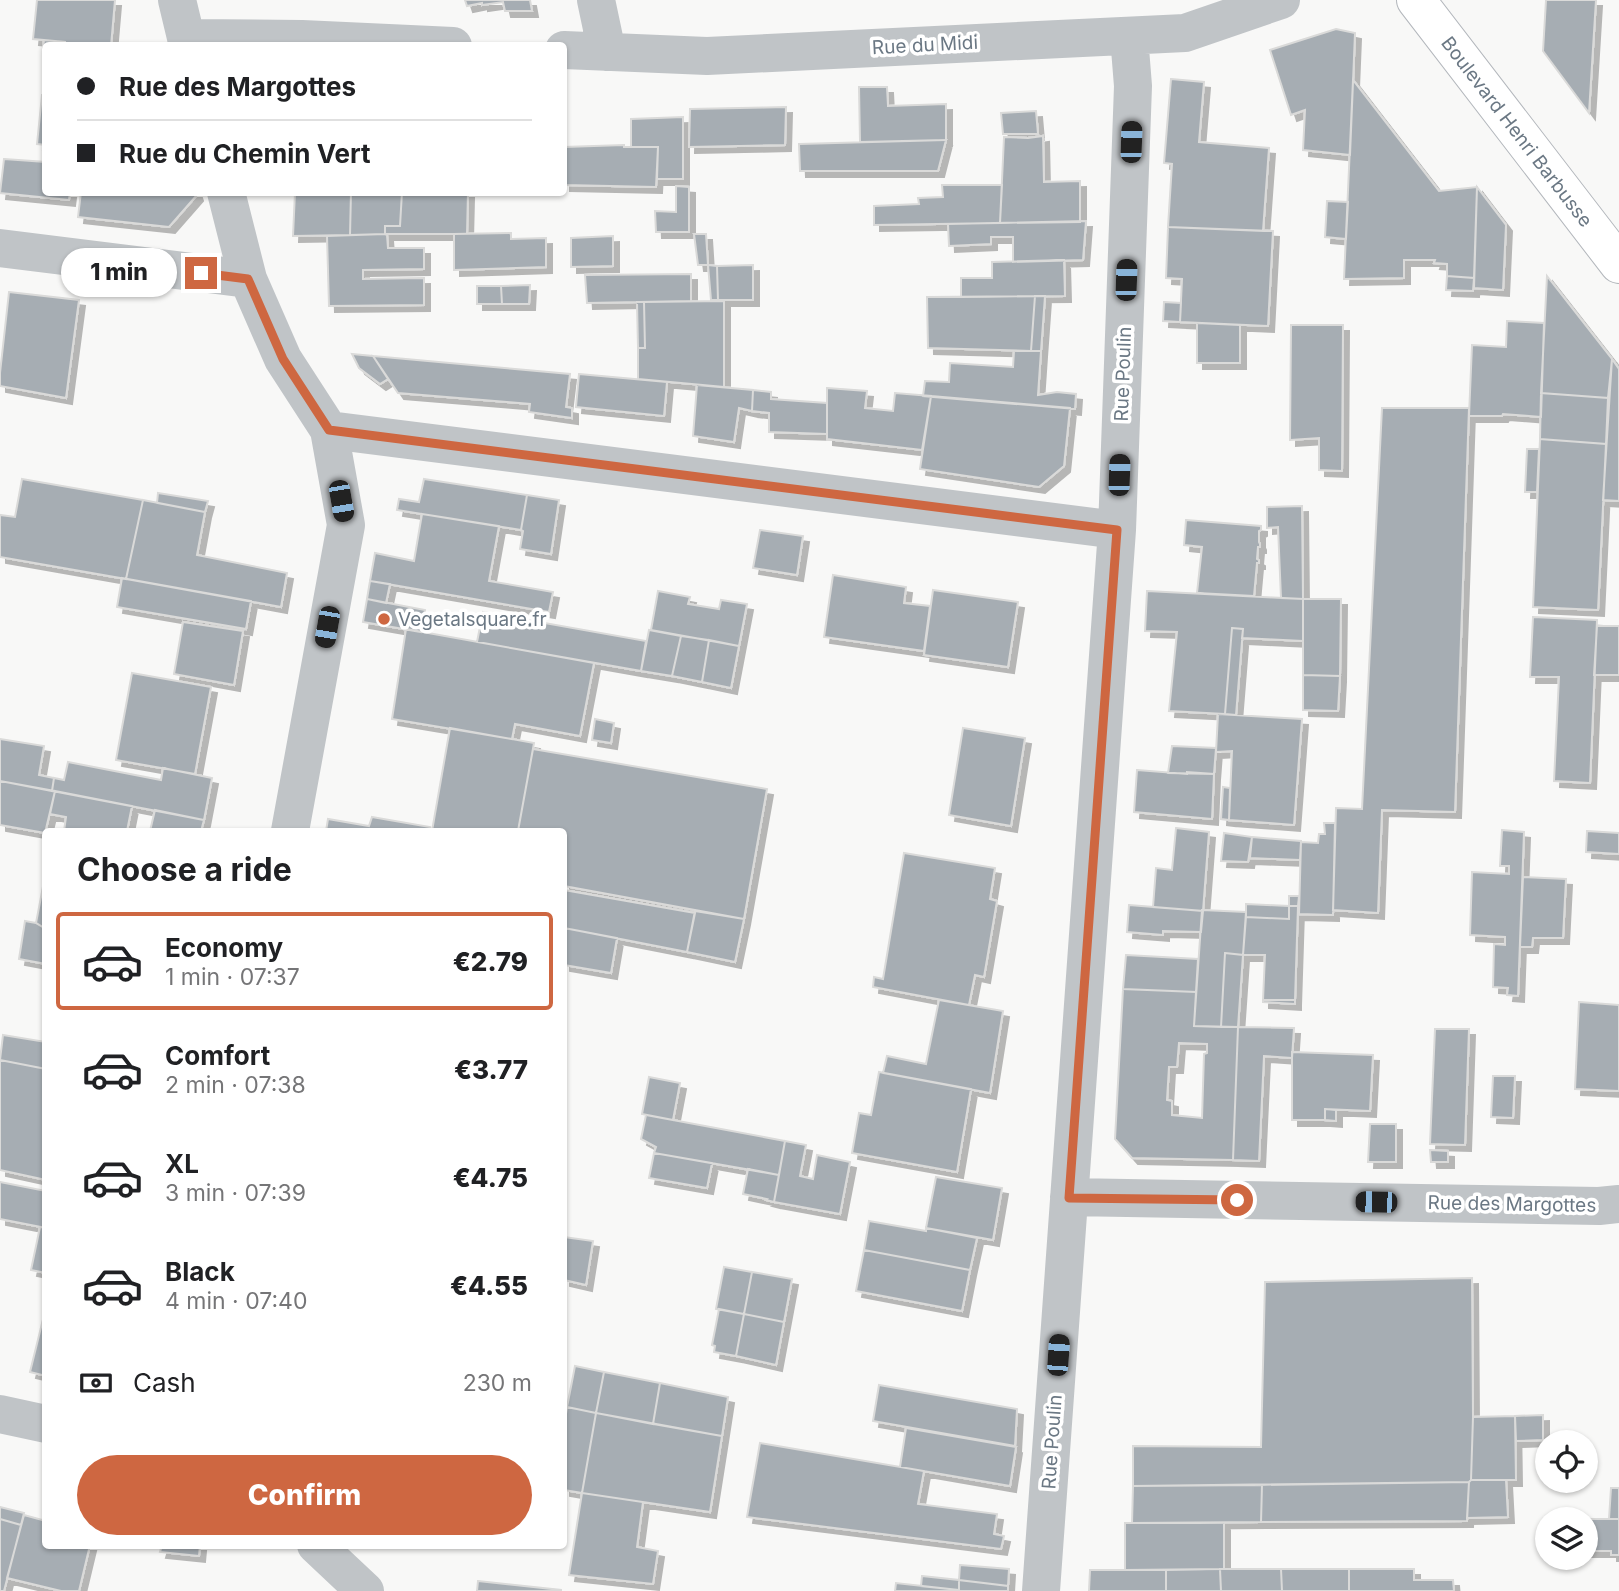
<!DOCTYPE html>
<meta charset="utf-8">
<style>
body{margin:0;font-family:Inter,sans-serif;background:#f6f6f6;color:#202124;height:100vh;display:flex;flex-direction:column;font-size:26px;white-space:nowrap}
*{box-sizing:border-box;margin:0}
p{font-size:23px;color:#757577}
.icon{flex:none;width:38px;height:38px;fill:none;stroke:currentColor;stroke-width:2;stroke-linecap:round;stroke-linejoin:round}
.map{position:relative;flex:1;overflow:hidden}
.details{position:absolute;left:42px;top:828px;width:525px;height:721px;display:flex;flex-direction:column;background:#fff;border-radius:7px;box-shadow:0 2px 5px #0004}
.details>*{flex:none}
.banner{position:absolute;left:42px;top:42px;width:525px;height:154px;border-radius:7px;box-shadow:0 2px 5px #0004;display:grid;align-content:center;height:154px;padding:0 35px;background:#fff}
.controls{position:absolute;left:1535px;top:1430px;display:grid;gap:14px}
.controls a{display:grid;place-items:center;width:63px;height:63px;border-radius:50%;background:#fff;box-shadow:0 2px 5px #0004;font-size:35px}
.end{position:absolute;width:32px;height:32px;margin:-16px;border:9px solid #ce6741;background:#fff;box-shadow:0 0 0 4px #fff}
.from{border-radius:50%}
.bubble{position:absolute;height:49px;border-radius:24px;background:#fff;box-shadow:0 2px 5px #0004;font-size:23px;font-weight:800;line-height:49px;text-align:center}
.car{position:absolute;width:21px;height:42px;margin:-21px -10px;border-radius:9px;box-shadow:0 0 5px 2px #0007;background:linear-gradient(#222 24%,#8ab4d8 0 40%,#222 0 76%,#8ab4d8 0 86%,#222 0)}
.banner b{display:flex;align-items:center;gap:24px;height:66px;font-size:26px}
.banner b+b{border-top:2px solid #e0e0e0}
.banner i{width:18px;height:18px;background:#202124}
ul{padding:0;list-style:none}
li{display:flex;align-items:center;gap:21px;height:98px;margin:0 14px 10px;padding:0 21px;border:4px solid transparent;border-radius:7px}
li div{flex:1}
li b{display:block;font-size:26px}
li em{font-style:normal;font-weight:800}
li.on{border-color:#ce6741}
li>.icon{width:63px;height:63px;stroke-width:1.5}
h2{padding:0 35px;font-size:32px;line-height:84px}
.pay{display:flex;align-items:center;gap:18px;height:77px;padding:0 35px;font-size:26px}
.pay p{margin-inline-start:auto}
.button{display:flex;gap:14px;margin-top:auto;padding:14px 35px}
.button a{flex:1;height:80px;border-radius:42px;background:#ce6741;color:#fff;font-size:28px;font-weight:800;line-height:80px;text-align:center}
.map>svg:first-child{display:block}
</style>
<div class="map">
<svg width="1619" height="1591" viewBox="0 0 1619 1591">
<defs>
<filter id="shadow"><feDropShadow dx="6" dy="6" stdDeviation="0" flood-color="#0004"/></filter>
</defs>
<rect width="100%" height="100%" fill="#f8f8f7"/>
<path fill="#a6adb3" stroke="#dadad9" stroke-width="2" fill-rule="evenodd" filter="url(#shadow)" d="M37 0H115L111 46H65V42L33 39Z
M465 0H530L532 11H505L503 2 482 5V3L467 6Z
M1546 0H1596L1589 113 1543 51Z
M1336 29 1355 33 1350 155 1303 150 1305 110 1291 115 1270 50Z
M44 40 65 42V46H46V49H43Z
M1171 79 1204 82 1199 142 1269 148 1263 231 1168 227 1172 164 1164 163Z
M1353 80 1439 191 1477 187 1474 278 1447 276V264L1434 263 1435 260H1404V278L1344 279Z
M859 87H887L888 106 946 104V140L860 142Z
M42 95H46V145L37 144Z
M786 107 785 145 689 147 690 109Z
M1036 111 1038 134H1003L1001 113Z
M683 117V179H657L658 147H631V119Z
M1043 136 1044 182 1080 181V222L1000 223 1004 137 1028 138Z
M946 140 938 171H800L799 144Z
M624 145V147H658L656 187 564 185V147Z
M4 159 46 162V192H70L69 200 0 193Z
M942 185H1002L1000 223 874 225V206L919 204 918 198 943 197Z
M676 186 689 187V232H656L655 211 676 212Z
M1477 187 1506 225 1503 290 1474 288Z
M81 192H196L197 195 169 227 78 217Z
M295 192H351L350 235 293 236Z
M351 192H402L400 226H385V234L350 235Z
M402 192H468L467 234H385V226H400Z
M1327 201 1348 202 1346 239 1325 237Z
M1086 221 1083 260 1013 262V237H991V244L949 246 948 224Z
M1168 227 1273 231 1268 326 1180 322 1182 279 1166 278Z
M511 233V239L546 238V267L454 270V234Z
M385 234 387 235 388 248H424V269L363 270V279L424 278V305L329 306 327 236Z
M694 234H706L708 265H698Z
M613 236V266L571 267V238Z
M1064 260 1065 296 961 297V278H992V262Z
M708 265 717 266 718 300H711Z
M753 265V300H718L717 266Z
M691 274V301L587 303 585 275Z
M1447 276 1474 278 1473 291 1446 290Z
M1547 276 1612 359 1608 398 1541 393Z
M530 285 529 304H502L501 286Z
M477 286H501L502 304H477Z
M9 292 79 300 66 398 0 386V373Z
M1035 296H1045L1041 351H1031Z
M1035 296 1031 351 928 348 927 297Z
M724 301V387L638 379V348H645L644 302Z
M637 302H644L645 348H638Z
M1164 302 1181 303 1180 322 1163 321Z
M1507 321 1544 323 1541 417 1503 414 1502 416H1469L1472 345 1506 347Z
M1197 323 1240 325V363H1197Z
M1291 325H1343L1342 471 1319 470V438L1290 440Z
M1014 351H1041L1038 395 1057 392 1076 394 1075 409 923 396 925 381 949 382 950 363 1013 367Z
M352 354 373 356 388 379 380 384 359 368Z
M373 356 570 374 566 407 572 408V418L529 412 530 404 398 393Z
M1612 359 1619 369V501L1603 500Z
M579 374 667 382 664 416 576 407Z
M697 385 753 390 752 411 739 408 734 442 693 436Z
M827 388 867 391 865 408 893 411 895 393 931 396 922 450 827 439Z
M753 390 771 392V399L827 403V434L769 432V413L752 411Z
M1541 393 1608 398 1606 444 1540 439Z
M931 396 1070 408 1064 466 1039 487 920 469Z
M1382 408H1469L1455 812 1382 810 1378 913 1333 910 1336 808 1362 809Z
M1540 439 1606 444 1598 610 1533 607Z
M1527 449H1539L1537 492H1525Z
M22 479 143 500 126 579 0 557V515L15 517Z
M424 479 527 495 521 530 397 510 399 499 419 502Z
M158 493 208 501 205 512 157 503Z
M527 495 559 500 551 554 520 549 523 531 521 530Z
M143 500 205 512 197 555 287 573 281 607 126 579Z
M1302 506 1303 599 1281 598 1278 527 1267 528V507Z
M422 514 499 526 489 581 553 592 549 612 370 581 375 553 414 561Z
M1186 520 1261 526V530L1259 531V542L1260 544V547H1258L1257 559 1259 560V563H1257L1254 596 1197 593 1202 547 1184 545Z
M760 530 803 536 797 575 753 568Z
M833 575 906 587 904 603 930 606 924 651 824 637Z
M122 578 251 601 246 629 117 607Z
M370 581 390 584 386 603 367 599Z
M933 590 1018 602 1008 667 924 655Z
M658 591 690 597 688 604 719 609 721 600 747 604 739 646 651 630Z
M1147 591 1303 599V641L1242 638 1243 629 1232 628 1225 714 1169 711 1177 632 1145 631Z
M367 599 425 610 421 632 363 622Z
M1303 599H1341L1340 676 1303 675Z
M483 612 646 641 641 671 477 642Z
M1533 617 1597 620 1590 783 1554 781 1559 677H1530Z
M183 622 243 631 234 685 174 674Z
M1597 626H1619V675H1594Z
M1232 628 1243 629 1236 715 1225 714Z
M406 629 594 663 580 736 515 724 512 739 392 719Z
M649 630 681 636 672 676 641 671Z
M681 636 709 640 702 682 672 676Z
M709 640 739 646 731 688 702 682Z
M132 673 211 687 195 774 116 760Z
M1303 675 1340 676 1338 711 1303 710Z
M1218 714 1302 719 1294 825 1229 820 1232 751 1216 752Z
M595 719 614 723 611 743 592 740Z
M450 728 534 743 518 831H432Z
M963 728 1025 738 1011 826 949 815Z
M0 739 44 746 39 775 54 778 52 791 0 781Z
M1172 746 1216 748 1214 774 1168 773Z
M533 749 767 789 744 919 564 886V831H518Z
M68 762 161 780 163 768 212 778 204 820 52 791 54 778 64 780Z
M1137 770 1187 774V772L1214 774 1212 819 1134 812Z
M0 781 55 791 45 833 0 825Z
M1223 787 1230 788 1229 820 1221 819Z
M55 791 132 806 127 831H64L66 817 50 814Z
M155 810 204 820 201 831H150Z
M372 817 430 827V831H326L328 819 369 826Z
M1324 823H1335L1333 915 1299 914 1301 842 1318 843 1319 834H1325Z
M1176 828 1209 832 1203 911 1153 907 1156 868 1172 870Z
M1502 830 1524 832 1518 996 1507 995 1508 988 1493 987 1494 944 1505 945V937L1470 935 1472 872 1509 874V866H1500Z
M1587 831 1619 833V854L1586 852Z
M1224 833 1252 837 1248 862 1221 861Z
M1252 837 1301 841 1300 860 1250 858Z
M904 853 995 868 990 899 997 901 984 977 975 975 969 1005 873 987 874 977 883 979Z
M45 876H46V929L36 923Z
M1523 877 1566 879 1563 938H1533L1532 947H1520Z
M564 890 695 913 687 952 564 928Z
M1289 896H1299L1298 906H1289Z
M1246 904 1289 906V919L1246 917Z
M1129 905 1203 911 1201 932 1163 931V935L1127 932Z
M1289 906H1298L1295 1000H1263L1265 955H1243L1246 917 1289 919Z
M1202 910 1246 912 1243 955 1225 953 1221 1027 1194 1026Z
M695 911 744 919 735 962 687 952Z
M25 921 36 923 46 929V964L19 959Z
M564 928 617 938 611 973 564 965Z
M1225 953 1243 955 1238 1027H1221Z
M1126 955 1198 959 1196 992 1123 989Z
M1123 989 1196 992 1194 1026 1238 1027 1233 1160 1132 1158 1115 1139ZM1179 1043 1207 1044V1053L1204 1054 1202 1118 1172 1115V1101L1167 1100 1169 1067H1177Z
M939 1000 1003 1011 990 1093 883 1073 887 1056 926 1064Z
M1263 1000H1295V1004L1263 1002Z
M1579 1002 1619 1005V1091L1575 1089Z
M1238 1027 1294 1028 1292 1058 1264 1056 1259 1161 1233 1160Z
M1435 1029H1469L1465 1145 1430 1144Z
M3 1035 46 1042V1069L0 1060Z
M1292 1052 1373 1055 1370 1111 1325 1109V1120H1292Z
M0 1060 46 1069V1180L0 1170Z
M879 1072 971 1089 957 1172 852 1153 859 1113 871 1115Z
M1493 1076H1515L1513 1118 1491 1117Z
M649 1077 680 1083 673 1120 642 1114Z
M1325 1109 1336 1110V1121L1325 1120Z
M646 1115 785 1141 779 1175 654 1153 656 1147 641 1139Z
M1370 1124H1396V1162H1368Z
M785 1141 806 1145 800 1176 813 1179 817 1155 850 1162 840 1214 774 1202Z
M1430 1150 1448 1151V1162H1431Z
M654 1153 712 1163 707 1188 649 1178Z
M748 1169 779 1175 774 1202 766 1200 767 1199 743 1194Z
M936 1177 1002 1188 993 1240 926 1228Z
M0 1182 46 1191V1228L0 1219Z
M869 1221 926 1231V1228L977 1238 970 1270 864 1250Z
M40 1227 46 1228V1273L31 1270Z
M564 1237 593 1241 586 1285 564 1280Z
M864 1250 970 1270 962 1311 856 1291Z
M724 1267 752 1272 744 1314 716 1309Z
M752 1272 792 1279 784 1322 744 1314Z
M1472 1278 1473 1417 1471 1480 1469 1482 1133 1486V1446L1261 1447 1265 1282Z
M46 1307V1376L30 1372Z
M719 1309 744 1314 736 1356 714 1352 715 1346 712 1345Z
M744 1314 784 1322 776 1365 736 1356Z
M575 1366 604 1372 596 1413 567 1407Z
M604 1372 660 1383 653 1424 596 1413Z
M660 1383 728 1397 722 1436 653 1424Z
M879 1385 1017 1409 1015 1446 873 1421Z
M567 1407 596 1413 582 1493 564 1490V1427Z
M596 1413 722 1436 710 1512 582 1493Z
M1543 1415V1440L1516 1441 1515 1416Z
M1515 1416 1516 1480H1471L1473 1417Z
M906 1428 1016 1447 1010 1486 900 1467Z
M760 1443 924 1471 918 1504 997 1514 994 1534 1004 1536 1001 1549 747 1517Z
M1471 1480H1506L1508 1517 1467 1518 1469 1482Z
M1469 1482 1467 1521 1261 1522 1262 1485Z
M1262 1485 1261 1522 1132 1523 1133 1486Z
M1611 1488H1619V1519H1609Z
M582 1493 643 1502 637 1547 658 1551 653 1584 569 1575Z
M0 1507 24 1513 21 1525 0 1519Z
M24 1515 46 1521V1545H90L79 1591H61L7 1578Z
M0 1519 21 1525 4 1591H0Z
M1565 1519H1619V1555H1611V1551H1586V1519Z
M1125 1523H1224V1569L1125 1570Z
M162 1545H200L199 1556 160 1552Z
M960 1565 1009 1569 1008 1586 959 1580Z
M1220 1569 1221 1591H1166V1570Z
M1220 1569H1281L1282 1591H1221Z
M1281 1569H1349V1591H1282Z
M1349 1569H1414V1580H1453L1454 1591H1349Z
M1090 1570H1166V1591H1089Z
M922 1576 959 1580V1590L921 1586Z
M959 1580 1008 1586V1591H895L896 1583 959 1590Z
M478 1581 561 1590V1591H477Z"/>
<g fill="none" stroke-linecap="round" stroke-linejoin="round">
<g stroke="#b3b7bc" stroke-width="40">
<g id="secondary">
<path id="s1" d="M1416 0 1619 264"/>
</g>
</g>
<path stroke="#c0c4c7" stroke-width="38" d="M177 0 188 46
M596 0 607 52
M186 38 302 39 453 46
M564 50 707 56 1185 33 1281 0
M226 192 248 279 283 359 329 430 346 525 290 831
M0 248 248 279
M329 430 1117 530
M1069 1197 1599 1206 1619 1204
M0 1414 46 1424
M316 1545 365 1591
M1041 1591 1117 530 1133 86 1129 36"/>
<use href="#secondary" stroke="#fff" stroke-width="38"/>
</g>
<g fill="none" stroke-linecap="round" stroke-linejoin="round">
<path stroke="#ce6741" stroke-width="9" d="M201 273 248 279 283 359 329 430 1117 530 1069 1198 1237 1200"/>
</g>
<circle fill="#ce6741" stroke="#fff" stroke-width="2.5" cx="384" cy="619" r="7"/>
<g text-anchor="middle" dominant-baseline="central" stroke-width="7" stroke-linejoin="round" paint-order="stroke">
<g font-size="19" fill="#6b7884" stroke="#fff">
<text transform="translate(925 45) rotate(-3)">Rue du Midi</text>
<text stroke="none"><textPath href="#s1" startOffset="166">Boulevard Henri Barbusse</textPath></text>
<text transform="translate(1123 374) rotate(-88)">Rue Poulin</text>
<text transform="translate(1512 1204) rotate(1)">Rue des Margottes</text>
<text transform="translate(1052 1442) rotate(-86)">Rue Poulin</text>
</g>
<g font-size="19" fill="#6b7884" stroke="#fff" text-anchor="start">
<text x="398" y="619">Vegetalsquare.fr</text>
</g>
</g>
</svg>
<div class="controls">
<a><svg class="icon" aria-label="locate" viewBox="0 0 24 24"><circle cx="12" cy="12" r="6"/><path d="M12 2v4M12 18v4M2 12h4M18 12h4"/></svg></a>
<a><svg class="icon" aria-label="layers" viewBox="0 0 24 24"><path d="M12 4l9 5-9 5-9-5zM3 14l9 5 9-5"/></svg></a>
</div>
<i class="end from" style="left:1237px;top:1200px"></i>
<i class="end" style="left:201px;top:273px"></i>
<div class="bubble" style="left:61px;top:248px;width:116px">1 min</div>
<i class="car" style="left:1131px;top:142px;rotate:2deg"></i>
<i class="car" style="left:1126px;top:280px;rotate:2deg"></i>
<i class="car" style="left:1119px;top:475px;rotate:2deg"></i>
<i class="car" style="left:341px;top:501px;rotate:170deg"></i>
<i class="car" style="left:327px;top:627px;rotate:190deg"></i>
<i class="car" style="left:1376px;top:1202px;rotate:271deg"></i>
<i class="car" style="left:1058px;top:1355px;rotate:4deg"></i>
<div class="banner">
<b><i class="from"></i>Rue des Margottes</b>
<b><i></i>Rue du Chemin Vert</b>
</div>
<section class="details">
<h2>Choose a ride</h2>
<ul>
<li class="on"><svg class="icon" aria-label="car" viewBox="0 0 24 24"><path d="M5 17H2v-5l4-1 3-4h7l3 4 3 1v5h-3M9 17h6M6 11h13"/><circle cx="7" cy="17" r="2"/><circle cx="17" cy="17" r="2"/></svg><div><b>Economy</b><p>1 min · 07:37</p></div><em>€2.79</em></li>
<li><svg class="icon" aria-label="car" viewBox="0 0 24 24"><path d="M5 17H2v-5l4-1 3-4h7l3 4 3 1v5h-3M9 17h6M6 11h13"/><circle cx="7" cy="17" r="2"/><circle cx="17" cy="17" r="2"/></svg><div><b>Comfort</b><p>2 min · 07:38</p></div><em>€3.77</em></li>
<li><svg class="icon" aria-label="car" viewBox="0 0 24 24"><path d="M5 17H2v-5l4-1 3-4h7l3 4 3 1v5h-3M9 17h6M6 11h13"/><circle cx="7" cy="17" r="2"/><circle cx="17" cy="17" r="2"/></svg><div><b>XL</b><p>3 min · 07:39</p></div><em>€4.75</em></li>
<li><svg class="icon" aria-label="car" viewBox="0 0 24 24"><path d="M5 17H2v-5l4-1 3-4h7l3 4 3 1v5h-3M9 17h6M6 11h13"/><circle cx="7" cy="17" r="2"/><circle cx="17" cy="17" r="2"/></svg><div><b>Black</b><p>4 min · 07:40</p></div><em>€4.55</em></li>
</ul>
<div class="pay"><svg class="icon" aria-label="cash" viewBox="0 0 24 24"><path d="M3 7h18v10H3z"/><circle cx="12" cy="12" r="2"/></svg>Cash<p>230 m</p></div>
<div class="button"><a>Confirm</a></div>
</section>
</div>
